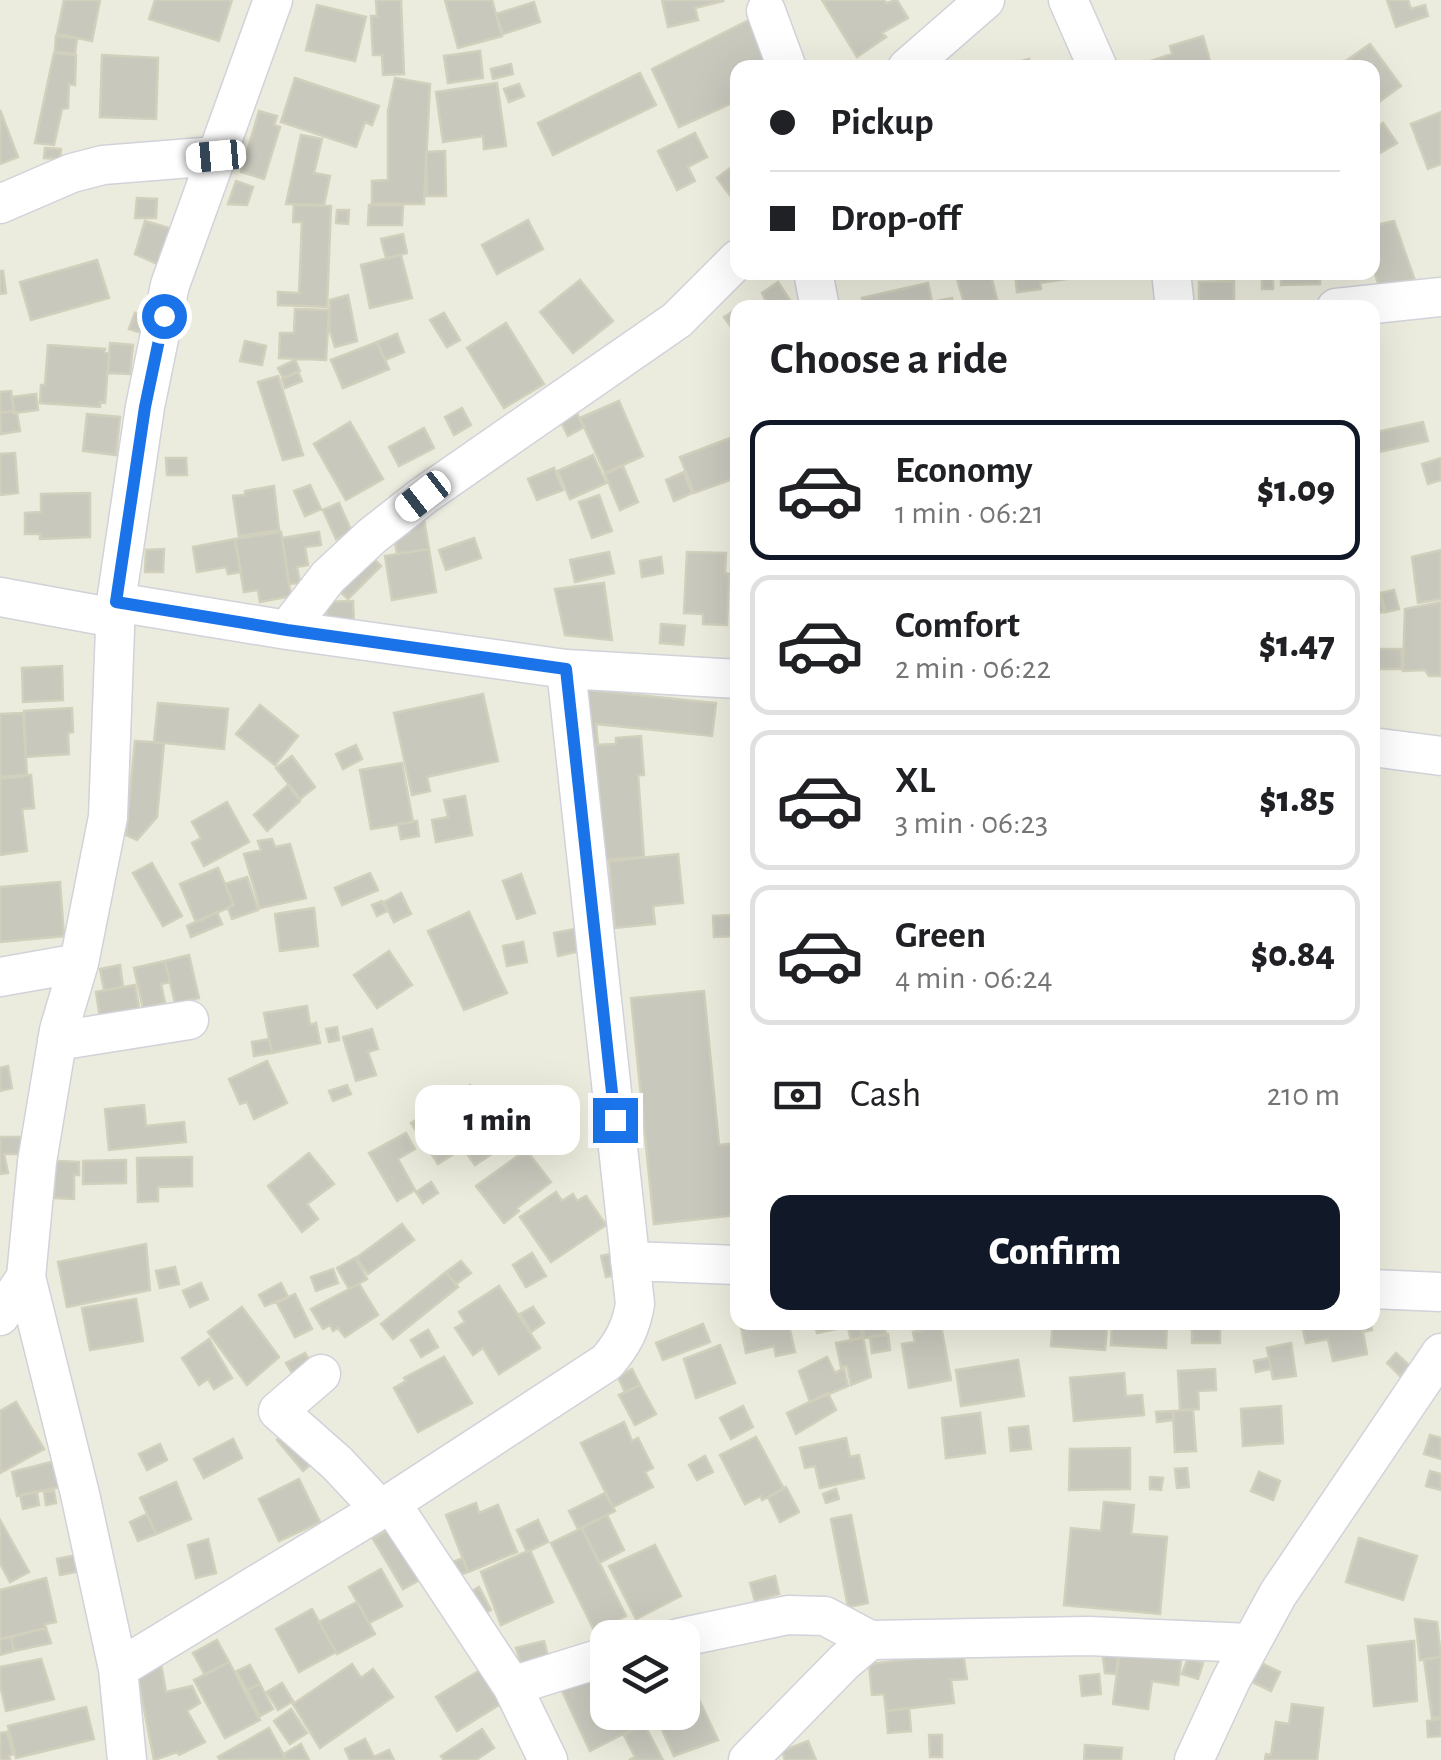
<!DOCTYPE html>
<meta charset="utf-8">
<style>
body{margin:0;font-family:"Alegreya Sans",sans-serif;background:#f6f6f6;color:#202124;height:100vh;display:flex;flex-direction:column;font-size:38px;white-space:nowrap}
*{box-sizing:border-box;margin:0}
p{font-size:32px;color:#757577}
.icon{flex:none;width:55px;height:55px;fill:none;stroke:currentColor;stroke-width:2;stroke-linecap:round;stroke-linejoin:round}
.map{position:relative;flex:1;overflow:hidden}
.side{position:absolute;left:730px;top:300px;width:650px;height:1030px;display:flex;flex-direction:column;background:#fff;border-radius:20px;box-shadow:0 10px 40px #0002}
.side>*{flex:none}
.hud{position:absolute;left:730px;top:60px;width:650px;height:220px;border-radius:20px;box-shadow:0 10px 40px #0002;display:grid;align-content:center;height:220px;padding:0 40px;background:#fff}
.buttons{position:absolute;left:590px;top:1620px;display:grid;gap:20px}
.buttons a{display:grid;place-items:center;width:110px;height:110px;border-radius:20px;background:#fff;box-shadow:0 10px 40px #0002;font-size:50px}
.end{position:absolute;width:45px;height:45px;margin:-22px;border:12px solid #1a73e8;background:#fff;box-shadow:0 0 0 5px #fff}
.from{border-radius:50%}
.bubble{position:absolute;height:70px;border-radius:20px;background:#fff;box-shadow:0 10px 40px #0002;font-size:32px;font-weight:800;line-height:70px;text-align:center}
.car{position:absolute;width:30px;height:60px;margin:-30px -15px;border-radius:12px;box-shadow:0 0 8px 2px #0007;background:linear-gradient(#fff 24%,#345 0 40%,#fff 0 76%,#345 0 86%,#fff 0)}
.hud b{display:flex;align-items:center;gap:35px;height:95px;font-size:38px}
.hud b+b{border-top:2px solid #e0e0e0}
.hud i{width:25px;height:25px;background:#202124}
ul{padding:0;list-style:none}
li{display:flex;align-items:center;gap:30px;height:140px;margin:0 20px 15px;padding:0 20px;border:5px solid #e0e0e0;border-radius:20px}
li div{flex:1}
li b{display:block;font-size:38px}
li em{font-style:normal;font-weight:800}
li.current{border-color:#111827}
li>.icon{width:90px;height:90px;stroke-width:1.5}
h2{padding:0 40px;font-size:45px;line-height:120px}
.pay{display:flex;align-items:center;gap:25px;height:110px;padding:0 40px;font-size:38px}
.pay p{margin-inline-start:auto}
.cta{display:flex;gap:20px;margin-top:auto;padding:20px 40px}
.cta a{flex:1;height:115px;border-radius:20px;background:#111827;color:#fff;font-size:40px;font-weight:800;line-height:115px;text-align:center}
.map>svg:first-child{display:block}
</style>
<div class="map">
<svg width="1441" height="1760" viewBox="0 0 1441 1760">
<rect width="100%" height="100%" fill="#ececde"/>
<path fill="#c9c8bd" stroke="#d1d0bc" stroke-width="2.5" d="M64 0H100L92 41 57 34Z
M155 0H232L219 41 149 19Z
M376 0H401L404 74 383 75 382 55H373L371 16H377Z
M445 0H492L502 36 458 48Z
M662 0H722L723 1 695 8 698 20 668 27Z
M822 0H884L886 3 897 0 908 18 882 33 886 37 857 57Z
M1387 0H1408L1411 9 1425 5 1428 16 1396 27Z
M534 2 540 22 503 34 496 14Z
M317 5 366 17 355 61 306 50Z
M753 18 774 68H738V110L732 103 679 127 652 69Z
M56 36 77 38 75 54 55 52Z
M1203 36 1212 68H1130L1172 54 1170 46Z
M1370 44 1401 86 1372 107V68H1336Z
M480 51 483 78 448 83 444 56Z
M54 53 76 55 75 85 69 84 68 108 62 109 54 145 35 143Z
M102 55 158 58 156 119 100 117Z
M1029 59 1031 68H996Z
M511 64 513 74 493 79 491 69Z
M640 73 656 105 553 155 538 123Z
M295 78 379 106 372 125 365 122 356 147 281 122Z
M395 78 430 84 424 204H372V181L388 180V111Z
M497 83 506 146 484 149 483 136 443 142 436 92Z
M519 84 524 96 509 102 504 89Z
M0 110 18 157 0 164Z
M259 111 277 116 274 125 280 127 264 179 241 172Z
M1441 112V164L1428 169 1411 124Z
M1383 123 1397 143 1377 155 1372 149V129Z
M695 133 707 157 688 167 695 181 677 190 658 151Z
M301 135 322 139 314 173 330 176 324 205 286 204Z
M45 148 61 149 60 159 44 158Z
M445 151 446 196H427L426 152Z
M733 166 738 172V206L717 178Z
M236 181 253 187 247 205 228 204Z
M137 198 157 199 156 218H135Z
M294 205 331 206 327 307 278 305V292L299 293 302 222H293Z
M369 205H403L402 225H368Z
M337 210H349L348 224 336 223Z
M528 220 543 249 497 274 482 245Z
M145 221 173 229 162 266 135 254Z
M1394 221 1419 292H1381L1372 265V226Z
M403 234 407 253 386 258 381 239Z
M401 255 412 298 370 308 361 265Z
M97 260 109 298 31 320 20 282Z
M0 271H3L6 293 0 294Z
M955 272H990L997 300 965 306Z
M1015 272H1079V277L1040 283 1041 289 1017 292Z
M1262 272H1273V289H1262Z
M1281 272H1320V284L1281 285Z
M580 280 613 321 573 353 540 312Z
M1234 281V302L1199 304V282Z
M778 282 795 308H756L766 301 762 293Z
M928 283 932 302 952 298 954 307 864 308 862 298Z
M348 295 357 341 335 347 329 328 330 300Z
M738 308V337L724 317Z
M295 309 329 310 326 360 279 358 280 333H294Z
M135 313 150 319 145 334 129 329Z
M444 313 460 340 447 347 430 320Z
M506 323 544 384 504 408 467 348Z
M397 334 404 352 385 360 377 342Z
M245 341 266 346 262 365 240 361Z
M377 342 389 369 343 388 331 360Z
M110 343 133 345 130 374 108 373Z
M48 345 105 349 104 352 109 353 105 403 100 402V407L40 403 41 385H45Z
M295 360 300 371 283 378 278 368Z
M298 372 302 381 285 388 282 379Z
M278 376 303 455 283 460 258 382Z
M11 391 14 411 0 413V392Z
M36 394 38 410 14 413 12 397Z
M619 401 643 456 605 473 580 418Z
M462 408 471 425 454 435 445 417Z
M575 410 584 427 568 436 559 418Z
M14 411 17 413 20 431 1 434 0 413Z
M87 414 120 417 116 455 83 451Z
M350 422 383 479 346 500 314 444Z
M1423 422 1428 441 1379 452 1377 432Z
M424 428 434 448 399 466 389 447Z
M738 435V477L694 493 680 457Z
M15 453 18 493 0 495V454Z
M593 455 606 483 570 499 558 471Z
M166 458H186L187 475H167Z
M1441 458V480L1428 484 1422 464Z
M623 466 638 502 620 510 605 474Z
M554 468 563 490 537 500 528 479Z
M684 472 692 493 674 501 666 480Z
M310 485 321 509 305 516 294 491Z
M274 486 279 530 239 536 233 496 245 495V491Z
M90 493V537L40 539V534H25V513L41 512V494Z
M599 495 612 531 592 538 579 502Z
M339 503 352 532 336 539 323 510Z
M423 513 429 549 397 554 393 531Z
M281 532 291 596 260 602 258 590 244 592 235 539Z
M319 532 321 545 305 547 308 565 297 567 300 583 289 584 282 538Z
M474 538 481 558 446 570 439 550Z
M235 539 241 572 228 574 226 567 197 572 193 547Z
M164 549 163 572H145L146 550Z
M429 549 436 592 392 600 385 556Z
M1441 550V599L1418 603 1412 557Z
M367 552 381 566 348 599 334 586Z
M609 552 614 573 575 582 570 560Z
M687 552 726 553 725 573 729 574 727 625 703 624V614L684 613Z
M661 557 663 573 642 577 640 561Z
M604 583 612 640 565 635 555 589Z
M1394 590 1399 609 1386 612 1381 593Z
M1380 593 1384 612 1372 614V595Z
M353 601 354 625 327 620 326 602Z
M1441 602V676H1429L1425 670 1403 671 1405 609Z
M661 624 685 626 683 645 660 643Z
M1372 649H1402V669H1372Z
M62 666 63 700 23 702 22 668Z
M578 689 716 703 712 736 596 724 598 745 584 748Z
M483 694 498 761 427 777 430 791 412 795 394 713Z
M158 703 228 709 224 749 154 742Z
M260 705 298 736 275 765 236 734Z
M72 708 73 732 68 733 69 754 26 757 24 711Z
M23 713 27 775 0 777V714Z
M641 736 644 775H638L644 857 605 860 595 745 616 744V738Z
M135 741 164 743 157 817 137 840 126 835Z
M356 745 362 759 343 769 336 754Z
M292 756 315 787 300 799 276 768Z
M402 763 413 822 371 829 360 770Z
M31 775 34 808 22 809 27 851 0 855V779Z
M288 785 300 801 267 831 254 815Z
M465 796 472 835 436 842 432 820 448 817 444 800Z
M227 802 249 842 204 866 192 843 201 838 192 822Z
M417 821 419 836 401 839 398 824Z
M272 839 275 847 290 844 306 898 260 908 244 854 261 850 258 841Z
M678 854 683 903 653 906 655 924 615 928 609 861Z
M152 863 182 916 163 926 133 873Z
M218 868 234 905 196 922 180 884Z
M370 873 378 890 342 905 335 888Z
M521 874 535 913 517 919 503 881Z
M247 877 258 910 232 919 228 908 234 905 225 884Z
M60 882 64 936 0 942V887Z
M401 893 411 914 394 922 384 902Z
M382 901 387 911 377 916 372 905Z
M314 908 318 946 280 951 275 914Z
M217 912 222 924 191 937 187 926Z
M469 912 507 993 464 1010 428 931Z
M738 915V936L714 937 713 916Z
M575 929 580 951 558 956 554 933Z
M523 942 527 962 507 966 503 946Z
M389 951 412 985 377 1008 354 975Z
M189 955 199 998 175 1003 165 961Z
M165 961 170 982 161 984 165 1003 143 1008 134 968Z
M120 965 123 987 104 990 100 969Z
M135 985 141 1018 101 1025 96 992Z
M704 991 719 1145 738 1143V1215L654 1224 631 998Z
M307 1006 310 1025 316 1023 320 1043 272 1053 264 1013Z
M337 1027 339 1040 329 1042 326 1029Z
M372 1029 378 1049 368 1052 376 1075 356 1081 343 1037Z
M269 1039 272 1053 254 1056 252 1042Z
M267 1061 287 1103 254 1119 247 1102 240 1104 229 1079Z
M8 1066 12 1088 0 1091V1068Z
M347 1085 351 1094 333 1101 329 1091Z
M470 1085 483 1105 493 1098 519 1136 475 1165 463 1148 438 1164 411 1123Z
M144 1105 146 1126 184 1122 186 1142 109 1150 105 1109Z
M406 1133 415 1149 398 1159 415 1190 397 1201 369 1153Z
M0 1137H27L23 1154H4L8 1173 0 1174Z
M526 1150 551 1182 517 1208 519 1211 504 1223 476 1186Z
M309 1153 334 1184 307 1204 318 1219 302 1232 268 1186Z
M192 1157V1186L158 1187V1201L138 1202 137 1158Z
M126 1160V1183L83 1184V1161Z
M55 1161 79 1162V1175H74V1199L54 1198Z
M431 1182 438 1193 423 1203 416 1192Z
M556 1192 562 1201 573 1194 577 1201 586 1196 606 1225 551 1262 520 1217Z
M402 1224 414 1240 368 1274 356 1258Z
M146 1244 150 1290 67 1307 58 1262Z
M620 1252 625 1273 606 1277 601 1256Z
M532 1253 546 1276 526 1287 513 1265Z
M355 1258 367 1279 349 1289 337 1268Z
M461 1261 471 1273 456 1284 446 1272Z
M175 1267 179 1284 160 1288 156 1271Z
M333 1269 338 1283 316 1291 311 1277Z
M446 1272 458 1287 393 1339 381 1324Z
M201 1283 208 1299 190 1307 183 1291Z
M281 1283 288 1297 265 1306 259 1295Z
M359 1284 378 1315 345 1337 338 1328 333 1331 330 1325 323 1329 311 1309Z
M499 1286 540 1348 499 1374 483 1348 473 1355 455 1328 465 1322 459 1312Z
M295 1294 312 1329 295 1337 277 1303Z
M136 1299 143 1341 90 1350 82 1308Z
M242 1307 279 1357 247 1385 208 1332Z
M533 1307 544 1323 531 1332 520 1314Z
M740 1322H788L795 1352 776 1356 774 1346 746 1353Z
M814 1322H850L851 1326 817 1333Z
M863 1322H884L886 1335 864 1338Z
M1053 1322H1100V1327L1107 1328 1105 1350 1051 1346Z
M1112 1322H1167L1166 1348 1111 1345Z
M1192 1322 1220 1323V1343H1192Z
M1312 1322H1370L1372 1330 1363 1332 1367 1354 1333 1361 1328 1339 1306 1343 1302 1325Z
M703 1324 710 1342 663 1360 656 1343Z
M860 1326 862 1337 851 1340 848 1328Z
M941 1326 951 1380 909 1388 902 1344 915 1342 913 1332Z
M428 1330 438 1347 421 1357 411 1340Z
M888 1334 890 1350 872 1353 870 1337Z
M863 1338 871 1377 851 1385 847 1366 841 1367 836 1343Z
M209 1339 232 1378 214 1389 208 1379 199 1385 182 1358Z
M1291 1343 1296 1376 1273 1379 1267 1348Z
M720 1345 735 1383 696 1398 684 1359Z
M305 1353 317 1372 298 1383 286 1363Z
M1396 1353 1410 1366 1400 1376 1387 1363Z
M444 1357 472 1403 418 1432 394 1388 406 1381 404 1378Z
M827 1357 835 1373 844 1368 848 1386 810 1402 799 1371Z
M1269 1358 1271 1369 1256 1372 1254 1361Z
M1018 1360 1024 1396 961 1406 956 1370Z
M632 1369 640 1385 625 1392 618 1377Z
M1215 1369 1216 1390 1198 1391 1199 1409 1180 1410 1178 1371Z
M1124 1373 1126 1396 1142 1395 1144 1415 1074 1421 1070 1378Z
M640 1385 656 1414 635 1425 619 1395Z
M828 1393 836 1410 796 1434 787 1413Z
M16 1402 44 1449 0 1473V1411Z
M743 1406 753 1427 731 1439 720 1418Z
M1281 1406 1283 1443 1243 1446 1241 1409Z
M1193 1410 1196 1451 1175 1452 1173 1411Z
M1173 1411 1174 1420 1157 1422 1156 1412Z
M980 1413 985 1453 946 1458 942 1418Z
M624 1422 632 1441 638 1438 653 1468 645 1472 653 1487 613 1507 581 1443Z
M1028 1426 1031 1449 1011 1451 1009 1428Z
M292 1427 318 1458 303 1471 277 1440Z
M1430 1435 1441 1438V1459L1424 1454Z
M756 1437 784 1489 762 1500 761 1496 745 1504 720 1455Z
M846 1438 850 1457 859 1455 864 1478 820 1488 815 1466 805 1468 800 1448Z
M233 1439 242 1458 204 1478 194 1459Z
M160 1444 167 1460 147 1470 139 1454Z
M1130 1448V1489L1069 1490 1070 1449Z
M705 1456 713 1472 697 1480 689 1465Z
M59 1460 65 1486 17 1496 12 1472Z
M1187 1468 1189 1487 1177 1488 1175 1469Z
M1430 1471 1441 1474V1490L1426 1486Z
M1259 1472 1280 1481 1273 1500 1251 1491Z
M1150 1477 1163 1478 1161 1490 1150 1489Z
M299 1479 320 1522 279 1541 259 1499Z
M176 1482 191 1519 156 1534 140 1498Z
M786 1487 799 1512 780 1522 768 1497Z
M836 1489 839 1499 826 1503 823 1494Z
M54 1491 56 1503 46 1505 44 1492Z
M37 1492 39 1505 23 1509 20 1495Z
M605 1493 615 1511 578 1529 569 1511Z
M1104 1502 1134 1505 1131 1534 1167 1537 1160 1614 1064 1605 1071 1528 1101 1531Z
M476 1503 479 1513 498 1505 517 1552 468 1572 446 1515Z
M147 1514 156 1534 138 1541 130 1522Z
M607 1515 624 1550 599 1563 582 1528Z
M851 1515 868 1603 848 1607 831 1519Z
M0 1520 29 1572 10 1582 0 1563Z
M538 1520 548 1542 527 1552 517 1530Z
M393 1527 423 1578 403 1589 373 1539Z
M582 1528 626 1616 595 1632 551 1543Z
M1359 1538 1417 1556 1403 1600 1346 1582Z
M208 1539 216 1573 196 1578 188 1545Z
M655 1545 681 1596 636 1619 609 1566Z
M530 1550 553 1602 501 1625 481 1572Z
M77 1555 80 1571 60 1575 57 1559Z
M463 1558 468 1572 452 1578 447 1564Z
M381 1569 402 1606 369 1623 349 1587Z
M775 1576 779 1594 755 1601 750 1583Z
M46 1578 56 1622 45 1624 46 1628 0 1639V1590Z
M479 1587 491 1610 479 1616 467 1594Z
M357 1602 375 1634 337 1654 319 1622Z
M312 1609 336 1652 299 1672 276 1629Z
M1415 1619 1437 1622 1441 1657 1420 1660Z
M46 1628 51 1643 14 1651 11 1637Z
M11 1637 14 1651 0 1655V1639Z
M217 1640 229 1662 205 1675 193 1653Z
M544 1641 549 1660 522 1667 516 1648Z
M1101 1641 1120 1644 1116 1674 1105 1673Z
M1414 1641 1417 1701 1374 1706 1368 1646Z
M1120 1649 1182 1653 1178 1685 1152 1681 1148 1709 1113 1704Z
M963 1653 967 1679 951 1680 954 1703 886 1711 884 1694 872 1695 869 1664Z
M1441 1657V1717L1432 1718 1424 1659Z
M1188 1658 1203 1663 1198 1679 1182 1674Z
M41 1659 54 1699 6 1711 0 1685V1667Z
M229 1662 260 1720 225 1738 194 1680Z
M1261 1663 1280 1672 1271 1691 1252 1682Z
M161 1664 166 1692 192 1686 200 1703 187 1711 205 1742 179 1755 177 1752 154 1760 137 1673Z
M352 1664 361 1678 373 1669 393 1697 320 1748 293 1704Z
M250 1665 260 1684 247 1690 237 1671Z
M608 1665V1712H648L652 1719 590 1751 557 1680Z
M482 1669 502 1703 457 1731 436 1697Z
M1099 1674 1101 1694 1082 1696 1080 1676Z
M688 1676 695 1691 682 1697V1678Z
M282 1683 293 1701 278 1710 267 1692Z
M260 1684 273 1709 260 1716 247 1690Z
M695 1691 718 1740 674 1756 654 1712H682V1697Z
M1292 1704 1323 1708 1317 1760H1265L1266 1754 1271 1755 1276 1722 1289 1724Z
M86 1707 94 1739 16 1758 8 1726Z
M909 1708 911 1731 888 1733 886 1711Z
M291 1709 307 1733 290 1744 274 1721Z
M1441 1719V1736L1428 1737 1427 1721Z
M644 1724 663 1760H629L635 1757 624 1735Z
M269 1728 286 1759 220 1760 218 1757Z
M482 1729 494 1748 476 1760H444L441 1756Z
M7 1732 13 1754 9 1756 10 1760H0V1733Z
M929 1735H942V1757H930Z
M365 1739 374 1757 389 1750 394 1760H350L345 1749Z
M808 1741 816 1760H785L782 1751Z
M301 1744 309 1760H284V1754Z
M1085 1745 1122 1748 1121 1760H1084Z"/>
<g fill="none" stroke-linecap="round" stroke-linejoin="round">
<g stroke="#d1d2da" stroke-width="41">
<path id="street" d="M1068 0 1098 68
M766 11 787 68
M907 68 985 0
M0 204 72 173 103 165 216 156
M813 272 820 308
M1171 272 1175 308
M1336 308 1441 297
M0 597 115 618
M116 602 287 630 566 669 738 679
M287 630 328 577 372 536 423 496 677 320 738 259
M1372 747 1441 756
M0 977 79 963
M57 1041 189 1020
M630 1261 738 1265
M1372 1289 1441 1292
M0 1316 26 1277
M321 1374 278 1411 337 1463 380 1509
M391 1503 512 1686 548 1760
M678 1638 788 1615 825 1616 870 1640
M118 1669 391 1503 607 1362C623 1343 631 1328 635 1304L566 669
M512 1686 608 1656
M127 1760 118 1669 80 1494 26 1277 37 1162 59 1030 79 963 108 817 116 602 145 407 170 285 273 0
M748 1760 844 1662 870 1640 1088 1636 1250 1643
M1194 1760 1231 1680 1278 1594 1441 1353"/>
</g>
<use href="#street" stroke="#fff" stroke-width="38"/>
</g>
<g fill="none" stroke-linecap="round" stroke-linejoin="round">
<path stroke="#1a73e8" stroke-width="12" d="M164 316 145 407 116 602 287 630 566 669 615 1120"/>
</g>
</svg>
<div class="buttons">
<a><svg class="icon" aria-label="layers" viewBox="0 0 24 24"><path d="M12 4l9 5-9 5-9-5zM3 14l9 5 9-5"/></svg></a>
</div>
<i class="end from" style="left:164px;top:316px"></i>
<i class="end" style="left:615px;top:1120px"></i>
<div class="bubble" style="left:415px;top:1085px;width:165px">1 min</div>
<i class="car" style="left:216px;top:156px;rotate:265deg"></i>
<i class="car" style="left:423px;top:496px;rotate:232deg"></i>
<div class="hud">
<b><i class="from"></i>Pickup</b>
<b><i></i>Drop-off</b>
</div>
<section class="side">
<h2>Choose a ride</h2>
<ul>
<li class="current"><svg class="icon" aria-label="car" viewBox="0 0 24 24"><path d="M5 17H2v-5l4-1 3-4h7l3 4 3 1v5h-3M9 17h6M6 11h13"/><circle cx="7" cy="17" r="2"/><circle cx="17" cy="17" r="2"/></svg><div><b>Economy</b><p>1 min · 06:21</p></div><em>$1.09</em></li>
<li><svg class="icon" aria-label="car" viewBox="0 0 24 24"><path d="M5 17H2v-5l4-1 3-4h7l3 4 3 1v5h-3M9 17h6M6 11h13"/><circle cx="7" cy="17" r="2"/><circle cx="17" cy="17" r="2"/></svg><div><b>Comfort</b><p>2 min · 06:22</p></div><em>$1.47</em></li>
<li><svg class="icon" aria-label="car" viewBox="0 0 24 24"><path d="M5 17H2v-5l4-1 3-4h7l3 4 3 1v5h-3M9 17h6M6 11h13"/><circle cx="7" cy="17" r="2"/><circle cx="17" cy="17" r="2"/></svg><div><b>XL</b><p>3 min · 06:23</p></div><em>$1.85</em></li>
<li><svg class="icon" aria-label="car" viewBox="0 0 24 24"><path d="M5 17H2v-5l4-1 3-4h7l3 4 3 1v5h-3M9 17h6M6 11h13"/><circle cx="7" cy="17" r="2"/><circle cx="17" cy="17" r="2"/></svg><div><b>Green</b><p>4 min · 06:24</p></div><em>$0.84</em></li>
</ul>
<div class="pay"><svg class="icon" aria-label="cash" viewBox="0 0 24 24"><path d="M3 7h18v10H3z"/><circle cx="12" cy="12" r="2"/></svg>Cash<p>210 m</p></div>
<div class="cta"><a>Confirm</a></div>
</section>
</div>
